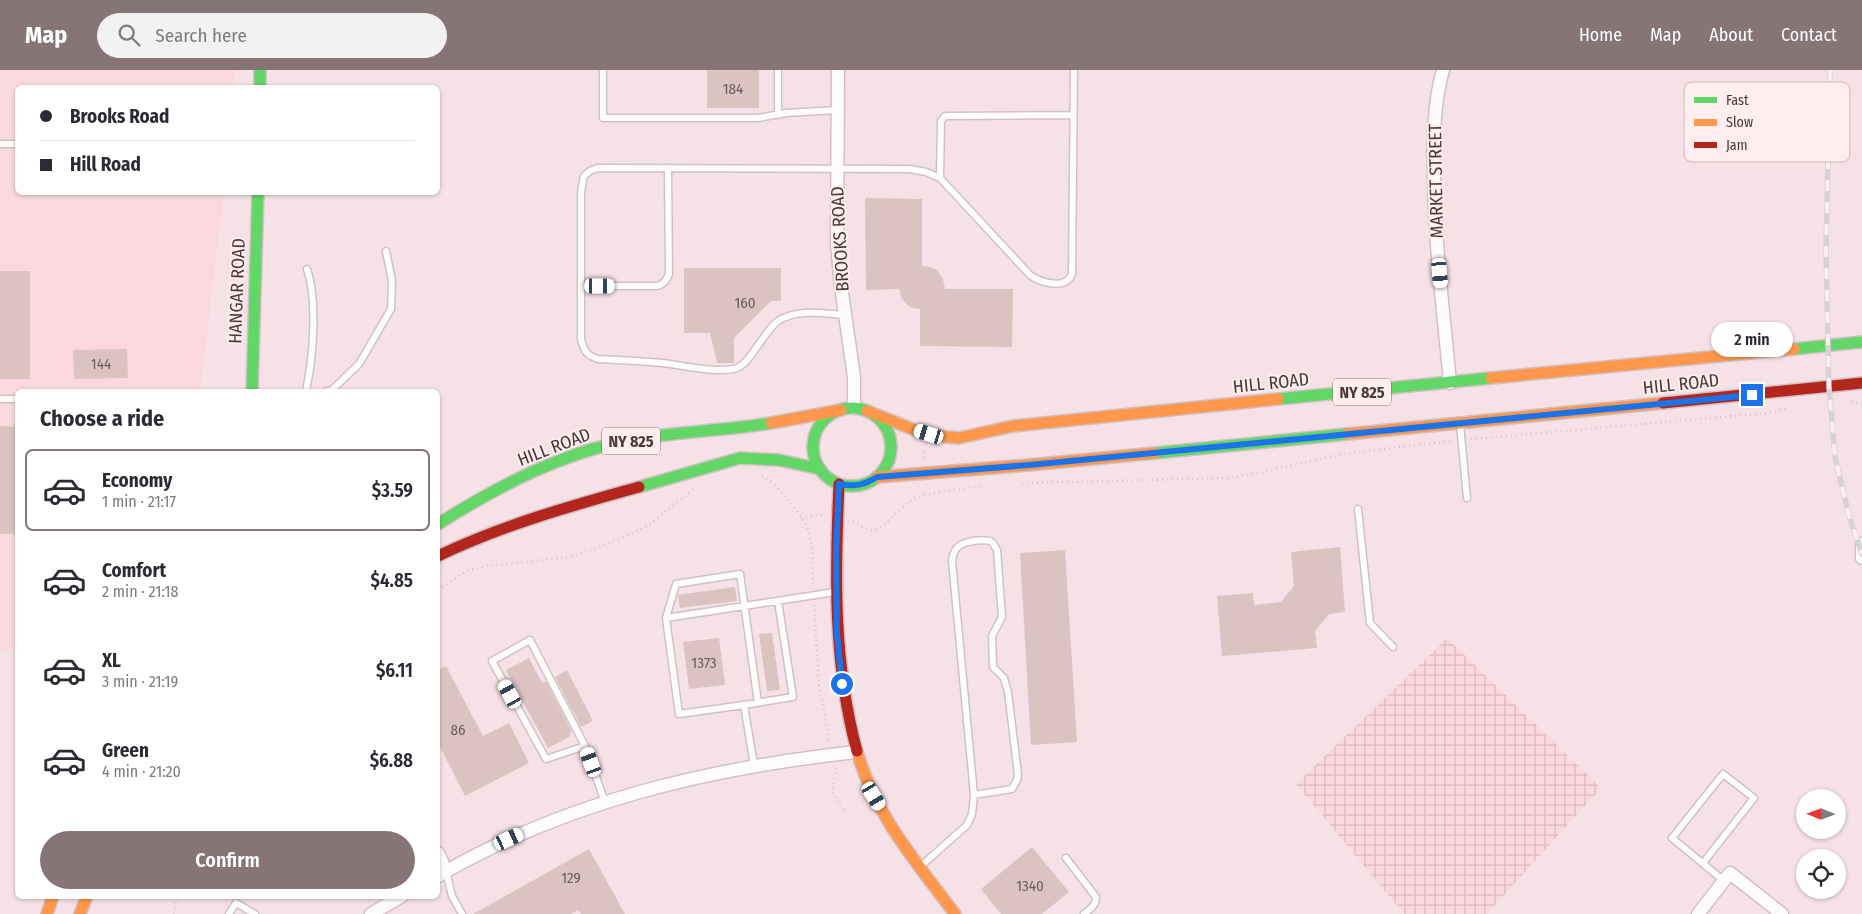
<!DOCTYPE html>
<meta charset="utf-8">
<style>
body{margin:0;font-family:"Fira Sans Condensed",sans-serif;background:#f2f2f3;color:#2b2b33;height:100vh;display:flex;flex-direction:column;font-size:19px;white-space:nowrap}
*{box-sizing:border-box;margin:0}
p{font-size:16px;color:#7c7c81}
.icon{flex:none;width:28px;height:28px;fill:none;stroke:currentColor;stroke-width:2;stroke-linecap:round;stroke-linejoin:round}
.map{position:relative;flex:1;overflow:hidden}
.side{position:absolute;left:15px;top:319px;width:425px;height:510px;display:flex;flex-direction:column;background:#fff;border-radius:8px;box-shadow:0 1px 4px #0004}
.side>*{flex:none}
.guide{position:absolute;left:15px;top:15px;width:425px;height:110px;border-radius:8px;box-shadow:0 1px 4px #0004;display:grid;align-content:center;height:110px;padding:0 25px;background:#fff}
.needle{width:32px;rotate:271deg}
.controls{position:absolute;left:1796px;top:719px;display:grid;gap:10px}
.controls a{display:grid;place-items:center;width:50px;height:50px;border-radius:50%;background:#fff;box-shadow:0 1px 4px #0004;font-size:25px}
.end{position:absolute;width:22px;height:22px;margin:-11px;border:6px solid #1a73e8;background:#fff;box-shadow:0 0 0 2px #fff}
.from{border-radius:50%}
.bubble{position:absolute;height:35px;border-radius:18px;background:#fff;box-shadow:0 1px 4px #0004;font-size:16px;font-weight:600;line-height:35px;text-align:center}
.car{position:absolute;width:15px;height:30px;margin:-15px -8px;border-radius:6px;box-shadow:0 0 4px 1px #0007;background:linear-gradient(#fff 24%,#345 0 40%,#fff 0 76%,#345 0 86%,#fff 0)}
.guide b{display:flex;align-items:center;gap:18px;height:48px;font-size:19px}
.guide b+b{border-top:1px solid #e1e1e2}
.guide i{width:12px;height:12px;background:#2b2b33}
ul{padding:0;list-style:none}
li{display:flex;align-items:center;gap:15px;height:82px;margin:0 10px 8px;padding:0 15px;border:2px solid transparent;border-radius:8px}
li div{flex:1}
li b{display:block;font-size:19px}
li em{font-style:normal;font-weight:600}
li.selected{border-color:#867476}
li>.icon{width:45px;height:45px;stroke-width:1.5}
h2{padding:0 25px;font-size:22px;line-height:60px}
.action{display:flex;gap:10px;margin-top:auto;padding:10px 25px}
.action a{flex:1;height:58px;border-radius:30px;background:#867476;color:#fff;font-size:20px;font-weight:600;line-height:58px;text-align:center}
header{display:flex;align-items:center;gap:30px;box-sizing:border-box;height:70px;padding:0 25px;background:#867476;color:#fff}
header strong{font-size:24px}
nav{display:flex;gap:28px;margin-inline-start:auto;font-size:18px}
.search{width:350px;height:45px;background:#f2f2f3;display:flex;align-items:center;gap:12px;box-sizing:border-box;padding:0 18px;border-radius:28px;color:#7c7c81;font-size:19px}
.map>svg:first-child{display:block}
</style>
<header>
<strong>Map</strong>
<div class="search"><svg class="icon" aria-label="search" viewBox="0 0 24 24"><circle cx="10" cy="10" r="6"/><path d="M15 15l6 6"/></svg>Search here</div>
<nav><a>Home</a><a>Map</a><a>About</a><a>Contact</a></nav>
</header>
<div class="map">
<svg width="1862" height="844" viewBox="0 0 1862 844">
<defs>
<pattern id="industrial-grid" width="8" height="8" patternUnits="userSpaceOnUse" patternTransform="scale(1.25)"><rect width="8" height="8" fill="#f9d9de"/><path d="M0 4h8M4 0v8" fill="none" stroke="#d7bbbf"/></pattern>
</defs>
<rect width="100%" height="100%" fill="#f6e2e6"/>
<path fill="#f9d9de" d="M0 0H235V17L18 18V122L224 123 200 321H18L17 578 0 581Z"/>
<path fill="url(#industrial-grid)" d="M1447 568 1601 718 1487 844H1404L1296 714Z"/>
<path fill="#dac3c0" d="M707 0H759V38H707Z
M865 128 922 129V196L930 197 937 200 943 209 945 219H1013L1012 277 920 276V239L912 238 906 234 901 227 899 219 866 220Z
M684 198H781V231H771L734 268V293H717L710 263H684Z
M0 201H30V309H0Z
M127 279 128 308 74 309 73 280Z
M0 356 18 357V464H0Z
M1340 477 1345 542 1329 544 1315 561 1317 578 1222 586 1217 526 1253 523 1254 535 1281 532 1294 516 1291 482Z
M1065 480 1077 672 1031 675 1020 483Z
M735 517 737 531 680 538 678 525Z
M772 563 780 620 767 621 759 564Z
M719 568 725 615 689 619 683 572Z
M529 588 542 613 546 611 572 662 569 664 571 666 548 678 506 600Z
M446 596 483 666 509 653 529 693 465 726 438 673V600Z
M567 600 593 651 581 657 555 607Z
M1032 777 1069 822 1042 844H1001L981 819Z
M589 779 625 844H581L578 840 570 844H473Z"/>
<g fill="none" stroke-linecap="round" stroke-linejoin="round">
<g stroke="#d2c1c4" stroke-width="9">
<path id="lane" d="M603 0V48H758L786 43 837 40
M778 0V45
M2 74H18
M940 108 941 51 945 46 1073 45
M581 216H657C664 214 666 211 669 204L668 98
M846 245C825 244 797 238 778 251 770 257 765 266 759 274 753 282 747 293 739 297 724 305 680 295 663 293 641 291 620 290 598 289 586 285 584 281 581 269V122L584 106 590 101 597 98 910 99 926 102 940 108 1030 205C1041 213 1066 220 1072 204L1074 0
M306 321C313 288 318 231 307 199
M327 321 332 320 359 294 391 239 392 211 386 181
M0 329H18
M1460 354 1467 428
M1358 439 1370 553 1393 577
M666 548 676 514 740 504 758 633
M744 635 793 627 778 531
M585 676 546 689 492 591 530 570 585 676 605 732
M754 695 744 635 679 644 666 548 835 522
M1066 788 1096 827C1096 836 1090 839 1084 844
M1703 793 1754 728 1723 704 1672 768 1724 811
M921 796 967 755 972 744 974 725 952 491C953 486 953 481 958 477 964 471 982 469 990 471 994 473 995 477 997 480L1002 547 992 566 993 597 1004 608 1008 622 1018 705 1017 710 1012 719 974 725
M446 801 452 826 462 844
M229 844 236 833 255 844"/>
</g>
<g stroke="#d2c1c4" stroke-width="15">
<path id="street" d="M838 0 837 174 841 216 854 307V338
M1443 0C1433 36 1433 73 1434 110 1435 178 1444 246 1450 313
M1862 474V488
M438 783 446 801
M438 806C566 731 710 698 856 682
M371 844 402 826
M1698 844 1730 803 1782 844"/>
</g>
<g stroke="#d2c1c4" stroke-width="14">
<path id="fast" d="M260 0V18
M1794 279 1862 272
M252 321 258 122
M1278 329 1491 308
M813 377a39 39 0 1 1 78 0a39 39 0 1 1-78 0Z
M1155 383 1347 364
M639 417 740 388 779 390 820 399
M438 454C497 417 562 382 632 370 678 361 725 361 771 353"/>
</g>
<g stroke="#d2c1c4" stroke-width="14">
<path id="slow" d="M1491 308 1794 279
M867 341 915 360 938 366 959 368 1013 356 1278 329
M771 353 841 340
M1347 364 1663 333
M877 407 1029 395 1155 383
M857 681C874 744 917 793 955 844
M47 844 53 826
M80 844 87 826"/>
</g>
<g stroke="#d2c1c4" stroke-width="14">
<path id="jam" d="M1663 333 1862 313
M839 414C835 504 833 593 857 681
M438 486C503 455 570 436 639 417"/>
</g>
<path stroke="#cec7c9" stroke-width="2.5" stroke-dasharray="1 4" stroke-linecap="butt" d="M1851 332 1862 333
M1471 369 1768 343 1789 338
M924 388V381
M762 406C772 410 779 420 785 427 792 436 801 445 806 455 815 475 812 497 813 517
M1022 413 1227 408C1265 403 1302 392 1340 385 1377 379 1416 375 1454 371
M801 448 825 444
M853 451C858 454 867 461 874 460 885 458 900 436 914 429 932 421 960 420 980 416
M438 520 467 501 485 496 571 487 591 480 636 462 650 454 695 418
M814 535 819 617 825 644 829 673
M836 698 832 722 845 743
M174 844 177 826"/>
<use href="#lane" stroke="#fefbfb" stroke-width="6"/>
<use href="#street" stroke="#fefbfb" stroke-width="12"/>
<use href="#fast" stroke="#63d668" stroke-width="11"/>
<use href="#slow" stroke="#ff974d" stroke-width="11"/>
<use href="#jam" stroke="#b3261e" stroke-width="11"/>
<g stroke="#d8d2d3" stroke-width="5.5">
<path id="rail" d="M1830 0 1826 179 1829 318 1835 387 1849 446 1862 484"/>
</g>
<use href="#rail" stroke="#ffedef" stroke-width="4" stroke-dasharray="11" stroke-linecap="butt"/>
</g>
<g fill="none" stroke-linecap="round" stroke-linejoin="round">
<path stroke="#1a73e8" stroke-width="6" d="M842 614 837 564 836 484 839 414C854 417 864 415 877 407L1029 395 1752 325"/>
</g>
<g text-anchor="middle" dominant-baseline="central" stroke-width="4" stroke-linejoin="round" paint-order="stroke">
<g font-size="15" fill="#6d5b5c">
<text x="733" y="19">184</text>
<text x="745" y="233">160</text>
<text x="101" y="294">144</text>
<text x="704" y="593">1373</text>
<text x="458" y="660">86</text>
<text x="571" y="808">129</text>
<text x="1030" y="816">1340</text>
</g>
<g fill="#ffedef" stroke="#806e70" stroke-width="1">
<rect x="1333" y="308.5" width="58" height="27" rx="4"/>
<rect x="602" y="357.5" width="58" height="27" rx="4"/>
</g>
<g font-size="16" font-weight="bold" fill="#49383a">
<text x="1362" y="322">NY 825</text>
<text x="631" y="371">NY 825</text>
</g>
<g font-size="18" fill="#49383a" stroke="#ffedef">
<text transform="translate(1436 111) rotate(-91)">MARKET STREET</text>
<text transform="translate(840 169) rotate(-93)">BROOKS ROAD</text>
<text transform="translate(237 221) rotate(-88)">HANGAR ROAD</text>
<text transform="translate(1271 313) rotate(-6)">HILL ROAD</text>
<text transform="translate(1681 314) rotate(-6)">HILL ROAD</text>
<text transform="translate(554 377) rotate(-21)">HILL ROAD</text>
</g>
</g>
<rect x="1684" y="12" width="166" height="80" rx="8" fill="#ffedef" stroke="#c8b7b9" stroke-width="1"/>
<rect x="1694" y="27" width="23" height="6" fill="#63d668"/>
<rect x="1694" y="49" width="23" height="7" fill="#ff974d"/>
<rect x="1694" y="72" width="23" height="6" fill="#b3261e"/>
<g font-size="14" fill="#49383a">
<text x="1726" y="35">Fast</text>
<text x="1726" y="57">Slow</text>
<text x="1726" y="80">Jam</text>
</g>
</svg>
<div class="controls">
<a><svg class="needle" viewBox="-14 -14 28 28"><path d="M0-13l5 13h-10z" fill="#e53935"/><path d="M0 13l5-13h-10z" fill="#7c7c81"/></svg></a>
<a><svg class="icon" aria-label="locate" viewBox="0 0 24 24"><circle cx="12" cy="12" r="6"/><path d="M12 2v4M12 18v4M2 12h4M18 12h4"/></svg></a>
</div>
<i class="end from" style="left:842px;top:614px"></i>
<i class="end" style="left:1752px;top:325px"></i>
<div class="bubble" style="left:1711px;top:252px;width:82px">2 min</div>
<i class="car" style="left:1440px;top:203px;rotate:175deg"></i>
<i class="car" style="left:600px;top:216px;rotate:90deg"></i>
<i class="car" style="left:929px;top:364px;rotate:287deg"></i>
<i class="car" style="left:510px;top:624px;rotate:331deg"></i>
<i class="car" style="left:591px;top:692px;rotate:340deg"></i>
<i class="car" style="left:874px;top:726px;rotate:149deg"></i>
<i class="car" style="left:509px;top:769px;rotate:65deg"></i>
<div class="guide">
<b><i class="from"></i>Brooks Road</b>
<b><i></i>Hill Road</b>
</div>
<section class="side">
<h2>Choose a ride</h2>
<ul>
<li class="selected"><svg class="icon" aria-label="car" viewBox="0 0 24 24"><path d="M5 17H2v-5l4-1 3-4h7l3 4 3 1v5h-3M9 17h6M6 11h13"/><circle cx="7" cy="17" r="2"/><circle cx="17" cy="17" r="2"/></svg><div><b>Economy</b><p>1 min · 21:17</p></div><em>$3.59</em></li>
<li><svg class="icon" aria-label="car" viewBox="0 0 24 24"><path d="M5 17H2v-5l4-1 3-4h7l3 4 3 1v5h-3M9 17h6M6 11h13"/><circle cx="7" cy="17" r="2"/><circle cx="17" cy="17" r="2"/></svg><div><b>Comfort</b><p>2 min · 21:18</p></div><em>$4.85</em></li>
<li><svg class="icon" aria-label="car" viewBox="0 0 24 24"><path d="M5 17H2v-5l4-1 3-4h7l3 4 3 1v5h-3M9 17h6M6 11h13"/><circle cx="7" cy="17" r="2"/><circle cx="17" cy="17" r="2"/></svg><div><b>XL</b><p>3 min · 21:19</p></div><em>$6.11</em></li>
<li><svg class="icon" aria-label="car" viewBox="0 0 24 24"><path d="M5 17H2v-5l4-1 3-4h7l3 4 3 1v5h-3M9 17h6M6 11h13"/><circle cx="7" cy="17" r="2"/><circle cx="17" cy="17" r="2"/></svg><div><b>Green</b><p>4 min · 21:20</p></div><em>$6.88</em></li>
</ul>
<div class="action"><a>Confirm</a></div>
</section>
</div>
